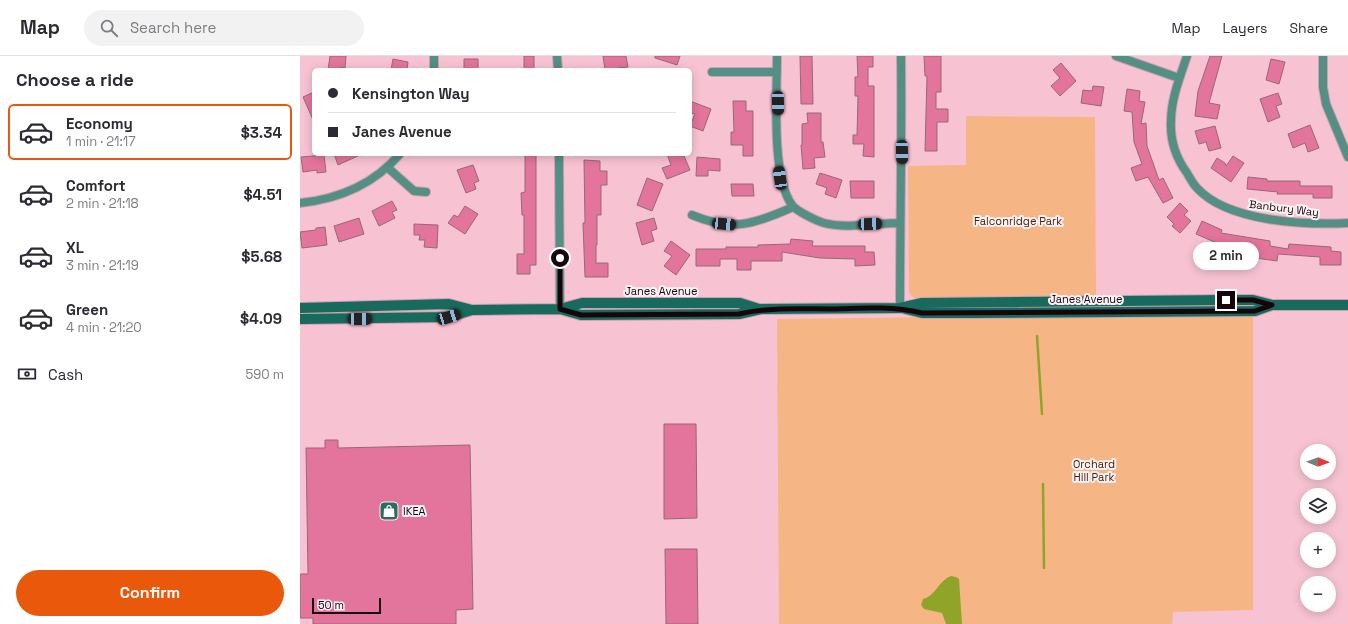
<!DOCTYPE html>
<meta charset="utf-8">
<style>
body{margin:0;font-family:"Space Grotesk",sans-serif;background:#f2f2f3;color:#2b2b33;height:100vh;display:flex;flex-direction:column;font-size:15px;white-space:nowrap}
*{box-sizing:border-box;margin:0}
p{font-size:13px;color:#7c7c81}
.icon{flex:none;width:22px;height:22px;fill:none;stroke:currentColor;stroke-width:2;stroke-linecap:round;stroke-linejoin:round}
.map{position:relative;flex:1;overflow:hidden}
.side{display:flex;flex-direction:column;background:#fff;width:300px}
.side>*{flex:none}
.top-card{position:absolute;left:12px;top:12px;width:380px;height:88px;border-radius:6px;box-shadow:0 2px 10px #0003;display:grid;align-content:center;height:88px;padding:0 16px;background:#fff}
.needle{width:26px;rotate:91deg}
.fabs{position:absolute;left:1000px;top:388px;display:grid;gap:8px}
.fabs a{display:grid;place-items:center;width:36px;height:36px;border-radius:50%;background:#fff;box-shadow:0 2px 10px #0003;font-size:20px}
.scale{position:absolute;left:12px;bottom:10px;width:69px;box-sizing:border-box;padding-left:4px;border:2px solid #16060b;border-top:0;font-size:11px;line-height:14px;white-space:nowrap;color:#16060b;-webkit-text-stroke:3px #fcf1f4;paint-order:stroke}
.end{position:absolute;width:18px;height:18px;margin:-9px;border:5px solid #16060b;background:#fff;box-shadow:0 0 0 2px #fff}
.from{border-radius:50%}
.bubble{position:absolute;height:28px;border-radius:14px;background:#fff;box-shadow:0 2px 10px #0003;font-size:13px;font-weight:800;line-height:28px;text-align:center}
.car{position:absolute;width:12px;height:24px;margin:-12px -6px;border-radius:5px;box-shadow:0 0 3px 1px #0007;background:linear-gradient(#222 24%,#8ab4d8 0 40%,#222 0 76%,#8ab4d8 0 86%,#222 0)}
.top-card b{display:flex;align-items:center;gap:14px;height:38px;font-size:15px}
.top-card b+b{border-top:1px solid #e1e1e2}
.top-card i{width:10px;height:10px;background:#2b2b33}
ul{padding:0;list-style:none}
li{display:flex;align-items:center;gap:12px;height:56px;margin:0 8px 6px;padding:0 8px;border:2px solid transparent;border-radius:6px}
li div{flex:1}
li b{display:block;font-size:15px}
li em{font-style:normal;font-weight:800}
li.current{border-color:#ea580c}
li>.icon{width:36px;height:36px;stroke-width:1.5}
h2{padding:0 16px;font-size:18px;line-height:48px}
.pay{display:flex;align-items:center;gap:10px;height:44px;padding:0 16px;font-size:15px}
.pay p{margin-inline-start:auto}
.button{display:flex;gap:8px;margin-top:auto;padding:8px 16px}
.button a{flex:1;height:46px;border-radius:24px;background:#ea580c;color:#fff;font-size:16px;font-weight:800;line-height:46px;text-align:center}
header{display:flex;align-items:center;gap:24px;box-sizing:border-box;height:56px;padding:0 20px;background:#fff;border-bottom:1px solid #e1e1e2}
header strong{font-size:19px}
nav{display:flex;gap:22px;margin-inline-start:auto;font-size:14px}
.search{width:280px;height:36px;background:#f2f2f3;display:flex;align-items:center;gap:10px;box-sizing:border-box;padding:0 14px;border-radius:22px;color:#7c7c81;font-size:15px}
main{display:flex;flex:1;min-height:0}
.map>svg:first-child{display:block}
</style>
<header>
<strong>Map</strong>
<div class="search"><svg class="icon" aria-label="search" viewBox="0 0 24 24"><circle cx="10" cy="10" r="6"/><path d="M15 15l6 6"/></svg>Search here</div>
<nav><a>Map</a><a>Layers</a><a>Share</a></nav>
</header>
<main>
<section class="side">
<h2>Choose a ride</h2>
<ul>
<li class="current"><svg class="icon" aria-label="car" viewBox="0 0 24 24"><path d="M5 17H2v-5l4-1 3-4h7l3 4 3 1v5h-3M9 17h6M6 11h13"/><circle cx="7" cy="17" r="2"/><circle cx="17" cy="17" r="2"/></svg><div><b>Economy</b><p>1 min · 21:17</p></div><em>$3.34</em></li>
<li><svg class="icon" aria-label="car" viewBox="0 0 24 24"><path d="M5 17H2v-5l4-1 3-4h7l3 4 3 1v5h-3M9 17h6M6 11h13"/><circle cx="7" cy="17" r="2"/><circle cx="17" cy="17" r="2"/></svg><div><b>Comfort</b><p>2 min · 21:18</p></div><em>$4.51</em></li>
<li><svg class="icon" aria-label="car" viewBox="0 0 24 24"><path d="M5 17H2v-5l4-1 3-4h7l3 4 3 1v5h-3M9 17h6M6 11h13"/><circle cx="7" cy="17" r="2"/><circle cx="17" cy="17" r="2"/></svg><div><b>XL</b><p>3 min · 21:19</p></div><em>$5.68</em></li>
<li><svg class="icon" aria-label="car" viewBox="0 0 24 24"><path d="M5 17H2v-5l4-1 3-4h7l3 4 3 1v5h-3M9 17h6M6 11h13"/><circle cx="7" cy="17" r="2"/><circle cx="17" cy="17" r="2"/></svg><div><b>Green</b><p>4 min · 21:20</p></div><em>$4.09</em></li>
</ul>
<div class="pay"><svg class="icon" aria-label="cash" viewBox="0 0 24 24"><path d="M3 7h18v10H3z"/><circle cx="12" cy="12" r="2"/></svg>Cash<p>590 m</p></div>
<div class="button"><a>Confirm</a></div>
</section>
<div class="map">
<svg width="1048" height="568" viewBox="0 0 1048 568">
<rect width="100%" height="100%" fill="#f7c3d3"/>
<path fill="#f5b584" d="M666 60 795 61 796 241 619 244 611 240 609 235 608 110 666 109Z
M791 259 953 260V554L873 556 872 568H479L477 263Z"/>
<path fill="#90a429" d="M651 520 656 521 659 523 662 568H646L642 557 624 553 621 549 623 543C636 540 638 525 651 520Z"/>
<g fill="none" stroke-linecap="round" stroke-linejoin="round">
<path stroke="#90a429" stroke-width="2.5" d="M737 280 742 358
M743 428 744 512"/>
</g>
<path fill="#e3749c" stroke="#966977" d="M30 0H46L45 12 40 11 39 14H28Z
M224 0H234V14H224Z
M303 0H326L328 11 317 12V14H305Z
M355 0H380L377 9 355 2Z
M500 0H512L513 48H501Z
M557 0H573V11H568V30H574V101L563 100 564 88H553V79H557L558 40H555V21H558Z
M624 0H641V36H636V53H648V66H637V95H625L627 20H625Z
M910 0H922L909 47 920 49 917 63 895 60 898 35Z
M93 3 108 6 107 14H91Z
M164 3H178V14H164Z
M971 3 985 6 979 28 966 24Z
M761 7 776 25 760 40 751 30 760 22 753 14Z
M793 30 804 31 801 50 781 47 783 34 792 35Z
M827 33 840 35 839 45 845 46 841 68 846 67 847 90 859 124 863 122 873 142 863 147 848 121 836 125 831 112 842 108 834 86 832 56 824 55Z
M14 36V66L3 41Z
M978 37 982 48 976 50 980 61 968 66 960 43Z
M390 45 411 53 403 75 390 70 395 58 390 57Z
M433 45H446V55H453V100H443V89H431V76H434Z
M507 57H521V86H523L525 101 514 102 515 112 503 113 501 89H502V68L508 67Z
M1010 69 1019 92 1008 96 1005 87 993 92 988 78Z
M915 70 921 92 909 95 906 86 899 88 895 75Z
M34 98H62L38 109Z
M225 98H236V209H230V218H217V198H224V159H222L221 137 225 136Z
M367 98 384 100 390 114 367 123 362 112 371 109Z
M24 99 26 116 17 117V114L3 116 1 101Z
M933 100 944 107 931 126 911 112 917 102 925 107 926 110Z
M397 101 420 103V115L408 114V120H396Z
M284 104 300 105V115H307V129H301V159H297V189H296V207H308V221H285L283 167H285Z
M173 109 179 125 174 127 176 133 166 137 157 114Z
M520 117 542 124 536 142 525 138 527 132 516 128Z
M948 121 967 123V125H1000V130H1032V142H1013V138H977L978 136 947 133Z
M347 122 363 128 352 155 337 149Z
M550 125H574V142H551Z
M431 128H453L454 140H432Z
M92 145 97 154 92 156 95 162 79 170 72 155Z
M880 147 888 155 884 159 891 165 880 177 872 170 874 168 867 161Z
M165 150 178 158 165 178 148 167 154 159 158 161Z
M59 162 64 178 39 186 34 170Z
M354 162 357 173 351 175 354 185 342 189 336 167Z
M902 165 922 174 921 177 970 185V190L988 193 989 188 1031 191V195L1041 196V209H1020V201L978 198 977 205 948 201 947 204 934 202 935 197 925 195 926 191 896 178Z
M114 168 138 169 137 192 124 191 125 184H119L120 179H114Z
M25 171 27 189 2 192 0 176 16 174V172Z
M491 183 513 185 512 190H565V196H574L575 209 555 210V203L520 202 482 196V205H451V214H437V203H420V210H396V193H426V191H458V189L490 188Z
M371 185 390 199 376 219 364 210 372 200 364 195Z
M364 368H396L397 462 364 463Z
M25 384H38V392L170 389 173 553 156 554V568H13V562H0V518H8L6 392H25Z
M365 493H397L398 568H366Z"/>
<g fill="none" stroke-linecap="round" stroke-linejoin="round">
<g stroke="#cea1af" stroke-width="10">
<path id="street" d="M134 0V14
M257 0 258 14
M477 0C477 37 471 121 492 149 496 155 517 165 524 167 546 173 577 167 600 167
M816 0 879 22
M887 0C880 21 871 43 871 65 870 83 876 102 887 117 890 122 893 128 897 132 928 166 1005 169 1048 167
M1023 0V31L1026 48 1048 101
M412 16H477
M259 98 260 253
M87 111 114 135 126 136
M0 147C39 143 74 128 100 98
M392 159C432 176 455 168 493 151
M600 252C600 168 602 84 601 0"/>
</g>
<g stroke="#cea1af" stroke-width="12">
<path id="secondary" d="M0 252 149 248 172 254 260 253 282 247H440L459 253
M602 252 622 257H669L955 255 972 249
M260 253 281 259 439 258 461 253 600 252 622 247 926 244H953L972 249H1048
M0 263 149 261 172 254"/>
</g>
<use href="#street" stroke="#548f83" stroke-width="8"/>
<use href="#secondary" stroke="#186a5c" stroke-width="10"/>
</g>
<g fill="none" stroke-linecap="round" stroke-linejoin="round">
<path stroke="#16060b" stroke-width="5" d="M260 202V253L281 259 439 258C469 251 500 253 531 253 563 252 591 250 622 257L955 255 972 249 953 244H926"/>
</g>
<defs>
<g id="shop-square" transform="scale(1)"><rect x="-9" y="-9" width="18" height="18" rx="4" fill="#286d60" stroke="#fcf1f4"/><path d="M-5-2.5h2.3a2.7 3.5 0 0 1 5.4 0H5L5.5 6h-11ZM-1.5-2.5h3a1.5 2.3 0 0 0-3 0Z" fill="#fff"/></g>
</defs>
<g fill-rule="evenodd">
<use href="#shop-square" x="89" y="455"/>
</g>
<g text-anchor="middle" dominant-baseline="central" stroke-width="4" stroke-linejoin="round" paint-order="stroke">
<g font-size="11" fill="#16060b" stroke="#fcf1f4">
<text transform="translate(984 152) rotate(7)">Banbury Way</text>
<text x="361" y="235">Janes Avenue</text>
<text x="786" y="243">Janes Avenue</text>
</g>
<g font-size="11" fill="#411e00" stroke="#fcf1f4">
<text x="718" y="165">Falconridge Park</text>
<text x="794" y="408">Orchard<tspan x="794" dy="13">Hill Park</tspan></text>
</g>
<g font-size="11" fill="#16060b" stroke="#fcf1f4" text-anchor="start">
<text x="103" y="455">IKEA</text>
</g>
</g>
</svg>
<div class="fabs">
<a><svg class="needle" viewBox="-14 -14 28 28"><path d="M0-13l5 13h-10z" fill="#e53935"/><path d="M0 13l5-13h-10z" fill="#7c7c81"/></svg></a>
<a><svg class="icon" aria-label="layers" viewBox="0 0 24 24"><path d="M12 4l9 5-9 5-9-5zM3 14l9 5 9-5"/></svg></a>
<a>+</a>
<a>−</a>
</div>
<div class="scale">50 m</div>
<i class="end from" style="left:260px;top:202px"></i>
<i class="end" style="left:926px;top:244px"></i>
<div class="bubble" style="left:893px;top:186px;width:66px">2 min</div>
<i class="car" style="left:478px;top:47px;rotate:179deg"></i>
<i class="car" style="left:602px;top:96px;rotate:179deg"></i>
<i class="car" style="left:480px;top:122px;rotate:352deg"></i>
<i class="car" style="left:424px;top:168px;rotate:95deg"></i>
<i class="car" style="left:570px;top:168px;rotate:88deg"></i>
<i class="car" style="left:149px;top:261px;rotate:73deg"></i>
<i class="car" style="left:60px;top:263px;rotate:90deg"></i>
<div class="top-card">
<b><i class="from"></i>Kensington Way</b>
<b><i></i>Janes Avenue</b>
</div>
</div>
</main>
